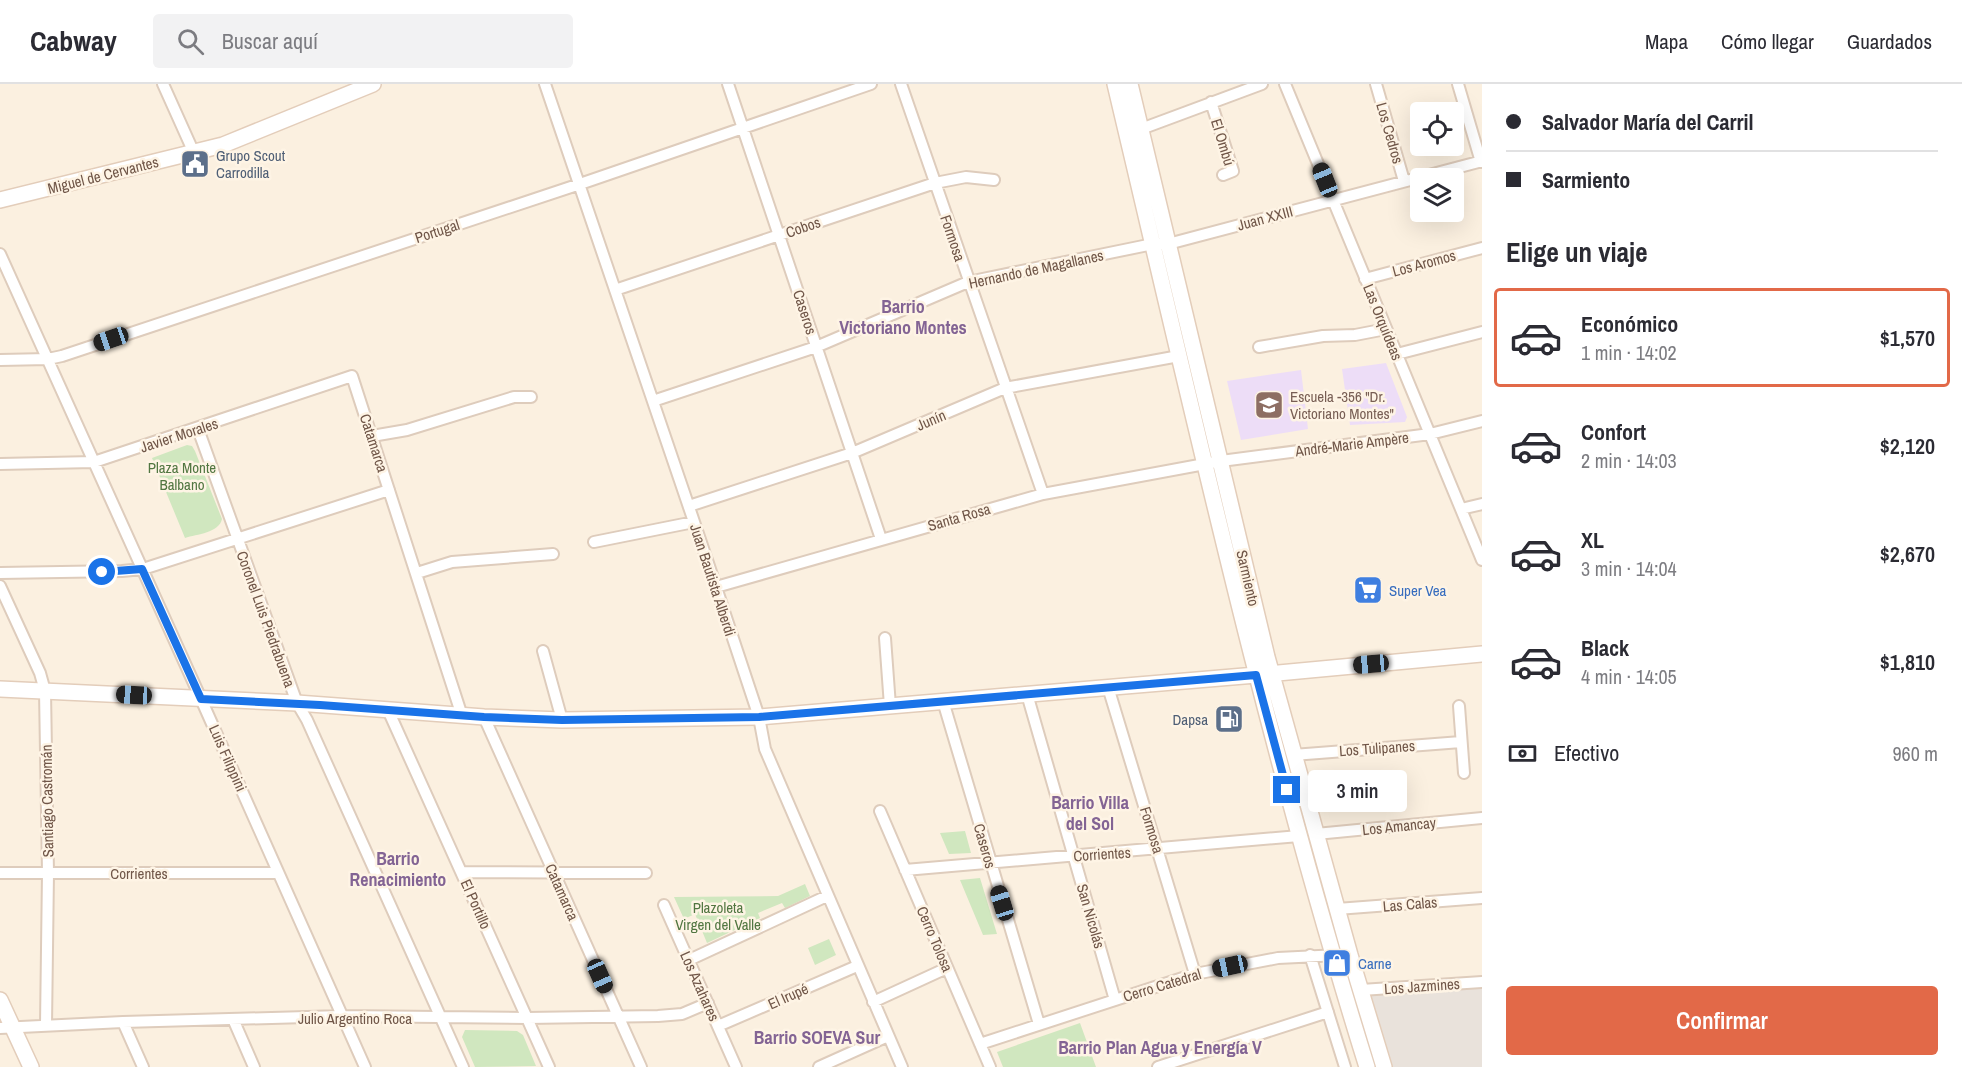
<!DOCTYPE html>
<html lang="es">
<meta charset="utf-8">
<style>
body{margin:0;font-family:"Archivo Narrow",sans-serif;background:#f2f2f3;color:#2b2b33;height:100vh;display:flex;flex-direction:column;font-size:22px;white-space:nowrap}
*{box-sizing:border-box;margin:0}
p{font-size:20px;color:#7c7c81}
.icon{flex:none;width:33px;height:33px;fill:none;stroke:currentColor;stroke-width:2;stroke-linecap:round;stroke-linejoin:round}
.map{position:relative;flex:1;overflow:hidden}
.panel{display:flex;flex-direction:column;background:#fff;width:480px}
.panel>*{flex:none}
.hud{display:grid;align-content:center;height:132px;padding:0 24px;background:#fff}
.tools{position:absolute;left:1410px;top:18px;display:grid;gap:12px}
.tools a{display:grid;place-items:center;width:54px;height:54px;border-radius:6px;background:#fff;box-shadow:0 6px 24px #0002;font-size:30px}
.end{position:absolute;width:27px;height:27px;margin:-14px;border:8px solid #1a73e8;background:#fff;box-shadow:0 0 0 3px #fff}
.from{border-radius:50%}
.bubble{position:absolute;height:42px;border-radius:6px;background:#fff;box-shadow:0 6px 24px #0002;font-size:20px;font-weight:600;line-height:42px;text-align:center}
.car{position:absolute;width:18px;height:36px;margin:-18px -9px;border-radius:8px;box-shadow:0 0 4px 2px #0007;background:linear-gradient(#222 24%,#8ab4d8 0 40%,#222 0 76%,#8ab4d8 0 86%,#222 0)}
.hud b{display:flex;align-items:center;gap:21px;height:57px;font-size:22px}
.hud b+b{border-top:2px solid #e1e1e2}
.hud i{width:15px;height:15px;background:#2b2b33}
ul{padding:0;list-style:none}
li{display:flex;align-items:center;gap:18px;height:99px;margin:0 12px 9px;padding:0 12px;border:3px solid transparent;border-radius:6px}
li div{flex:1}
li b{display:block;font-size:22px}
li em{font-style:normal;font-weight:600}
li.selected{border-color:#e26948}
li>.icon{width:54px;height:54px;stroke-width:1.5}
h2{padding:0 24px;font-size:27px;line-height:72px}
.pay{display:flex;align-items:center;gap:15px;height:66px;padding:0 24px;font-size:22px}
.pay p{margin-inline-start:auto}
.cta{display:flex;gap:12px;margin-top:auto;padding:12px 24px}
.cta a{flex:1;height:69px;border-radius:6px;background:#e26948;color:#fff;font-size:24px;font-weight:600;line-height:69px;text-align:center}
header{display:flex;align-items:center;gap:36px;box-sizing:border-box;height:84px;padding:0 30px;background:#fff;border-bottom:2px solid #e1e1e2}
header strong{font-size:28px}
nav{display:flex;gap:33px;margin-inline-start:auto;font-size:21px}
.search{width:420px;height:54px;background:#f2f2f3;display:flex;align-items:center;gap:15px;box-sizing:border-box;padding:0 21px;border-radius:6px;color:#7c7c81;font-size:22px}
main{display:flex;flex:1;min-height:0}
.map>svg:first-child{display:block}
</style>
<header>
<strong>Cabway</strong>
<div class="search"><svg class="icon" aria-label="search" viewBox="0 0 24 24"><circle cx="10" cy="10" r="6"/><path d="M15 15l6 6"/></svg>Buscar aquí</div>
<nav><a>Mapa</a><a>Cómo llegar</a><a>Guardados</a></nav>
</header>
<main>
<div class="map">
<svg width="1482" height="983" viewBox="0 0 1482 983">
<rect width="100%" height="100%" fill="#fbf0e0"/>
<path fill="#e9e2db" d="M1482 898V983H1384L1361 906Z"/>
<path fill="#edddf7" d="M1386 279 1407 333 1405 338 1350 341 1342 285Z
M1301 286 1308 345 1241 356 1227 297Z"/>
<path fill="#d0e7bf" d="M187 361 192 362 195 367 222 435C219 449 197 450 185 454L152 374Z
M965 747 971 769 949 770 940 749Z
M980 794 997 850 983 851 960 796Z
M805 800 810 812 785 824 782 819 758 829 760 834 707 859 695 830 684 835 674 813 778 812Z
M829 855 836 871 815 881 808 864Z
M1080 939 1096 983H1003L997 968Z
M465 946 517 947 523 951 536 982 475 983 462 953Z"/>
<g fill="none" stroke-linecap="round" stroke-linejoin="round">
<g stroke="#deccbc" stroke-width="14">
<path id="street" d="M163 0 194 69
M545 0 709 482 759 633 765 665 902 983
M728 0 881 455
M901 0 1043 410
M1285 0 1482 476
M1376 0 1404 97
M1458 0 1481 78
M1211 18 1233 87 1223 91
M1141 45 1262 0
M0 170 201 615 365 983
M1365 195 1482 164
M615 206 935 99 966 93 994 96
M1259 263 1323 252 1355 251 1386 245
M1397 270 1482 248
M0 276 48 275 62 272 580 100 871 0
M653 317 816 263 968 198 1153 160H1168L1482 77
M198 345 297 619 307 636 463 983
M372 352 407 346 514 313H531
M0 380 94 378 352 292 462 632
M689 422 852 369 1005 304 1179 272
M1461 425 1482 420
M594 458 694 438
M0 489 122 487 143 485 389 406
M417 489 452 478 553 470
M0 502 40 589 45 607 48 789 46 941
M716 503 1043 410 1221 377 1430 350 1482 337
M885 554 890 622
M543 567 562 636
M1108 603 1195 890
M1027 610 1115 916
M943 617 1039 940
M1459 622 1464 689
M388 626 549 983
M484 633 641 983
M1293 671 1461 658
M880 727 990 983
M1316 750 1482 734
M905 786 1299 752
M461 788 646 789
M0 789H278
M664 821 736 983
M1337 825 1482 814
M1310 871 1345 983
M689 876 827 812
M1361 906 1482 898
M873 918 947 884
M233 935 254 983
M123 938 143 983
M718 942 857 882
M0 944 123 938 342 932 527 934 658 932 682 930 708 919
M980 960 1195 890 1278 874 1339 871
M819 983 888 952
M1158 983 1328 928"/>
</g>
<g stroke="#e3cdba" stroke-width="18">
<path id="secondary" d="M1115 0C1193 329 1266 660 1367 983
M1130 0 1267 573 1350 871 1384 983
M0 116 223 61 373 0
M0 605 297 619 484 633 562 636 759 633 1256 591 1482 570
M0 916 31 983"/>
</g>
<use href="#street" stroke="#fff" stroke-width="10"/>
<use href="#secondary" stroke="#fff" stroke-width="15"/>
</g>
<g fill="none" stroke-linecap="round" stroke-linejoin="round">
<path stroke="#1a73e8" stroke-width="8" d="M102 488 142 485 201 615 320 621 484 633 562 636 759 633 1256 591 1287 706"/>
</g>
<defs>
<g id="civic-square" transform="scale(1.5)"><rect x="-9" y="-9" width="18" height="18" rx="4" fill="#5c6f8a" stroke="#fef4e5"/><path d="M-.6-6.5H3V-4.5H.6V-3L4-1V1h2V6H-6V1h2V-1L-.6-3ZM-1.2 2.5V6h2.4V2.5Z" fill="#fff"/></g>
<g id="school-square" transform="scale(1.5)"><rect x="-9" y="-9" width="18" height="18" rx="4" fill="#8d6e63" stroke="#fef4e5"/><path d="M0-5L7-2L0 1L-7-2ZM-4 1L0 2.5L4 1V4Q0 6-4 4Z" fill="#fff"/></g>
<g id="supermarket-square" transform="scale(1.5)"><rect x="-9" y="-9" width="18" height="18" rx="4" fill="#3f7fe0" stroke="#fef4e5"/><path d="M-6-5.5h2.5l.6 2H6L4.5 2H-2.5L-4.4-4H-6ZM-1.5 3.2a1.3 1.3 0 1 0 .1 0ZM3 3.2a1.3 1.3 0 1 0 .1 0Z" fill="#fff"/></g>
<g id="fuel-square" transform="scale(1.5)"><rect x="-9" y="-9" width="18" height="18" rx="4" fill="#5c6f8a" stroke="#fef4e5"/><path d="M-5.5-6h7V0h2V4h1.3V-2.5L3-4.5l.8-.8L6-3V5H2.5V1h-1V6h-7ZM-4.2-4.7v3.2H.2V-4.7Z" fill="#fff"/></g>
<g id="shop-square" transform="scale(1.5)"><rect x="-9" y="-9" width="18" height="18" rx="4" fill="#3f7fe0" stroke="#fef4e5"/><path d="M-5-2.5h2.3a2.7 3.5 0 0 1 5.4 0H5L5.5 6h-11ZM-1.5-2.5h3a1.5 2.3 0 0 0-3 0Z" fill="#fff"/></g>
</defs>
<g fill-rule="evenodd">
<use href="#civic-square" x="195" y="80"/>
<use href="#school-square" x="1269" y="321"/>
<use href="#supermarket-square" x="1368" y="506"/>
<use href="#fuel-square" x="1229" y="635"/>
<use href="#shop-square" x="1337" y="879"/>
</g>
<g text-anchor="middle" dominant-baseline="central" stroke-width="5" stroke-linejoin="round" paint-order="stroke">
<g font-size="15" fill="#705648" stroke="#fef4e5">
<text transform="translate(1390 49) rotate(74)">Los Cedros</text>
<text transform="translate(1223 58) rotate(73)">El Ombú</text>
<text transform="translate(103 91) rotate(-14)">Miguel de Cervantes</text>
<text transform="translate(1265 134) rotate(-15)">Juan XXIII</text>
<text transform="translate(803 143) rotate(-19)">Cobos</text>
<text transform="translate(437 147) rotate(-18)">Portugal</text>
<text transform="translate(953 154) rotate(71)">Formosa</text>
<text transform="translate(1424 179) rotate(-15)">Los Aromos</text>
<text transform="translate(1036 185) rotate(-12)">Hernando de Magallanes</text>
<text transform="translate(805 228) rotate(72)">Caseros</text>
<text transform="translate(1383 238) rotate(68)">Las Orquídeas</text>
<text transform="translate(931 336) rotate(-23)">Junín</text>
<text transform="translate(179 351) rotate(-18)">Javier Morales</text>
<text transform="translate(374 359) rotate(72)">Catamarca</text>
<text transform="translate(1352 360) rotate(-7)">André-Marie Ampère</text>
<text transform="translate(959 433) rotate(-16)">Santa Rosa</text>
<text transform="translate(1248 494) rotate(77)">Sarmiento</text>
<text transform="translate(713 496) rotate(72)">Juan Bautista Alberdi</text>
<text transform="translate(266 535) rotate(70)">Coronel Luis Piedrabuena</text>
<text transform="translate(1377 664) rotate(-4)">Los Tulipanes</text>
<text transform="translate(228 674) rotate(66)">Luis Filippini</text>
<text transform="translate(47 717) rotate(-91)">Santiago Castromán</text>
<text transform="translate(1399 742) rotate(-6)">Los Amancay</text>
<text transform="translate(1152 746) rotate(73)">Formosa</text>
<text transform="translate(985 762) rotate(74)">Caseros</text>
<text transform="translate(1102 770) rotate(-4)">Corrientes</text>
<text x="139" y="789">Corrientes</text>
<text transform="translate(562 808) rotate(66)">Catamarca</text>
<text transform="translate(476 820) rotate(66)">El Portillo</text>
<text transform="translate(1410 820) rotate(-5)">Las Calas</text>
<text transform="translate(1091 832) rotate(74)">San Nicolás</text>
<text transform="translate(935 855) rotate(67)">Cerro Tolosa</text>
<text transform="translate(1162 901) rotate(-17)">Cerro Catedral</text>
<text transform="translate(700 902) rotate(66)">Los Azahares</text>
<text transform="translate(1422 902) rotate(-4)">Los Jazmines</text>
<text transform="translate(788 912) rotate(-24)">El Irupé</text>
<text x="355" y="934">Julio Argentino Roca</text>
</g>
<g font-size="15" fill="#4e5e75" stroke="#fef4e5" text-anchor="start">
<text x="216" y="71">Grupo Scout<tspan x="216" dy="17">Carrodilla</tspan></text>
<text x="1208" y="635" text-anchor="end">Dapsa</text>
</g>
<g font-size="15" fill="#785e54" stroke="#fef4e5" text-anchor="start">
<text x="1290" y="312">Escuela -356 "Dr.<tspan x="1290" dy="17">Victoriano Montes"</tspan></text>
</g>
<g font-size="15" fill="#517641" stroke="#fef4e5">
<text x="182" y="383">Plaza Monte<tspan x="182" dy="17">Balbano</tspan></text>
<text x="718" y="823">Plazoleta<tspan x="718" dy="17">Virgen del Valle</tspan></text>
</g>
<g font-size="15" fill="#366cbe" stroke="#fef4e5" text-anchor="start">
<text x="1389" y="506">Super Vea</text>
<text x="1358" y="879">Carne</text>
</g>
<g font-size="18" font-weight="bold" fill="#836494" stroke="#fef4e5">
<text x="903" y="222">Barrio<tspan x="903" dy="21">Victoriano Montes</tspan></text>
<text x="1090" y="718">Barrio Villa<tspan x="1090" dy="21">del Sol</tspan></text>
<text x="398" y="774">Barrio<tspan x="398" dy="21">Renacimiento</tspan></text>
<text x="817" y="953">Barrio SOEVA Sur</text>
<text x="1160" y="963">Barrio Plan Agua y Energía V</text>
</g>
</g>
</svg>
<div class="tools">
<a><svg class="icon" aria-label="locate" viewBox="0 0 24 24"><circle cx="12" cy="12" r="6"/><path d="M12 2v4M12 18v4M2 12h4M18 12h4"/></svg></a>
<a><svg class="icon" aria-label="layers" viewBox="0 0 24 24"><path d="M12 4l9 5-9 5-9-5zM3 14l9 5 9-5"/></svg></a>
</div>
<i class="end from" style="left:102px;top:488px"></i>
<i class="end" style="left:1287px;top:706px"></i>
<div class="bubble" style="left:1308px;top:686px;width:99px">3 min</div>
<i class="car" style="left:1325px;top:96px;rotate:338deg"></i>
<i class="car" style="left:111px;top:255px;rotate:251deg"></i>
<i class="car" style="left:1371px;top:580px;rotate:265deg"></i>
<i class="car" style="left:134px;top:611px;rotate:273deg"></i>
<i class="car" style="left:1002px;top:819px;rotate:343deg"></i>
<i class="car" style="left:1230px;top:882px;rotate:258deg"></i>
<i class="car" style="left:600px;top:892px;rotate:156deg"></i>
</div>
<section class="panel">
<div class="hud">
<b><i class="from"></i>Salvador María del Carril</b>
<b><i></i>Sarmiento</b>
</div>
<h2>Elige un viaje</h2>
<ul>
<li class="selected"><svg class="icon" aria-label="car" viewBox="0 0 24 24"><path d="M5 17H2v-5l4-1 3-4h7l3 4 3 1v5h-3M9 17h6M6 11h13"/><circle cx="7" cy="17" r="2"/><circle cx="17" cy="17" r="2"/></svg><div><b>Económico</b><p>1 min · 14:02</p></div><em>$1,570</em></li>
<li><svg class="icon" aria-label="car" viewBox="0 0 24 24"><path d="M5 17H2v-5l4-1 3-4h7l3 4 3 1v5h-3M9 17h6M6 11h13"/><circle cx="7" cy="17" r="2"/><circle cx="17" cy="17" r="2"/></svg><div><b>Confort</b><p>2 min · 14:03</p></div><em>$2,120</em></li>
<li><svg class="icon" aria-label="car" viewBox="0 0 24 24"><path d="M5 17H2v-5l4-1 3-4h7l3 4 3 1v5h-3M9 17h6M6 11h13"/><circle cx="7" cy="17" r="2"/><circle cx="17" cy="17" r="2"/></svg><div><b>XL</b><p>3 min · 14:04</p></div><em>$2,670</em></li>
<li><svg class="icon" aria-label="car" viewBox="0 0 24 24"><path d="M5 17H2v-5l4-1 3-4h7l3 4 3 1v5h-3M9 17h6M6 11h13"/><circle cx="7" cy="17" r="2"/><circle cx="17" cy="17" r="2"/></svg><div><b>Black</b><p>4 min · 14:05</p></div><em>$1,810</em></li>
</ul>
<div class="pay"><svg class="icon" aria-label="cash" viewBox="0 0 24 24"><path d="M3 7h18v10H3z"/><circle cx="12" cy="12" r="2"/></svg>Efectivo<p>960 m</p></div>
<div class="cta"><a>Confirmar</a></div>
</section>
</main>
